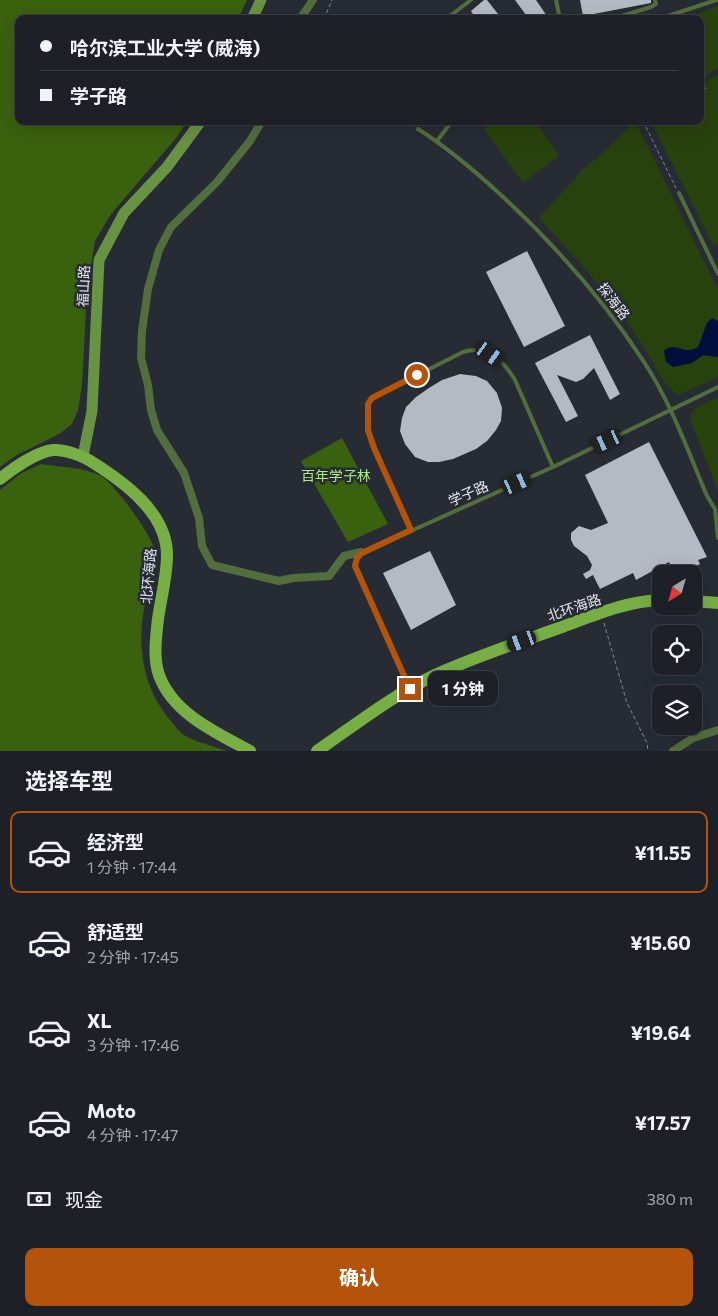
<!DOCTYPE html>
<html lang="zh">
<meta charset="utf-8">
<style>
body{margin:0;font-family:Commissioner,"Noto Sans SC",sans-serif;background:#2a2e33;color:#f1f3f6;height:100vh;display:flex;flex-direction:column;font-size:19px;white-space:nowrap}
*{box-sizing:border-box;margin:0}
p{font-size:16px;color:#a0a3a7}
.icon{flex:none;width:28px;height:28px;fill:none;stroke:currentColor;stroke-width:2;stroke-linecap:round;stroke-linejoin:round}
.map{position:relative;height:751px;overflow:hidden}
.drawer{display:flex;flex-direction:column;background:#1d2127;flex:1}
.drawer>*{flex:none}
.guide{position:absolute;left:15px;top:15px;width:689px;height:110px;border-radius:10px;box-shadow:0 5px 20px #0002,0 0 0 1px #3b3e44;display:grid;align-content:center;height:110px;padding:0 25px;background:#1d2127}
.needle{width:32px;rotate:217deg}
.fabs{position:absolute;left:652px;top:565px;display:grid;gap:10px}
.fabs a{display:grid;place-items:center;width:50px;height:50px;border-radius:10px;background:#1d2127;box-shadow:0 5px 20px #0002,0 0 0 1px #3b3e44;font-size:25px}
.end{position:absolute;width:22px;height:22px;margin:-11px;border:6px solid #b45309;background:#fff;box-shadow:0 0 0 2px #fff}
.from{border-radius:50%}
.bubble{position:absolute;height:35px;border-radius:10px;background:#1d2127;box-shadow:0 5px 20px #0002,0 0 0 1px #3b3e44;font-size:16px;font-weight:700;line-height:35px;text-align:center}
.car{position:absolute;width:15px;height:30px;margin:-15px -8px;border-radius:6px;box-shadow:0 0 4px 1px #0007;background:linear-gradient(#222 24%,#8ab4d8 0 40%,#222 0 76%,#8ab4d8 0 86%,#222 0)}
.guide b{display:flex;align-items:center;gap:18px;height:48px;font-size:19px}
.guide b+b{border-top:1px solid #3b3e44}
.guide i{width:12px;height:12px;background:#f1f3f6}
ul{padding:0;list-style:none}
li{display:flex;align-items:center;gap:15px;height:82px;margin:0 10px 8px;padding:0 15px;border:2px solid transparent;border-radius:10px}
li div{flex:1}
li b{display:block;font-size:19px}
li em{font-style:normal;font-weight:700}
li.active{border-color:#b45309}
li>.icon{width:45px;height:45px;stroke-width:1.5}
h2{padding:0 25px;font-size:22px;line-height:60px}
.pay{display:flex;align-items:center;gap:12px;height:55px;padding:0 25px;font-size:19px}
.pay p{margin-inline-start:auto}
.action{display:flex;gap:10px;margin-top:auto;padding:10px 25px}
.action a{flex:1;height:58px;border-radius:10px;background:#b45309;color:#fff;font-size:20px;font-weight:700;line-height:58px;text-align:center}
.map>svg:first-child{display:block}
</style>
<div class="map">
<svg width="718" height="751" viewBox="0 0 718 751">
<rect width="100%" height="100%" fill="#272c34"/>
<path fill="#28420d" d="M718 6V67L700 81V19H683Z
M718 74V243L713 245 651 121H700V86Z
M494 121H535L559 156 523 183 484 129Z
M635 121 718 289V377L679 395C665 389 658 370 649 356 619 306 579 261 539 218L584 168 600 156Z
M718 397V492L690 419C690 407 708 402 718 397Z"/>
<path fill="#3a610e" d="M0 0H247L238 19H19V121H187L177 137 111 214 95 241 87 291 82 385 78 410 72 424 59 434 15 456 0 467Z
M342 438 388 524 348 542 301 461Z
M41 464C60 467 84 467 101 476 114 483 157 541 156 556 156 569 147 590 145 604 136 646 143 689 171 721 175 726 179 732 184 735 193 741 216 747 227 751H0V490L20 474Z"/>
<path fill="#000f3d" d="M712 318 718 321V357L703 355 692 363 673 367 666 362 664 351C674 342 680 351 689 350 693 350 695 348 698 347L707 323Z"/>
<path fill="#b3bac4" d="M484 0H487L502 19H476L471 11Z
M515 0H536L549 19H529Z
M580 0H651V3L583 16Z
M527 251 565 326 524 347 486 272Z
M590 335 620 394 610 400 594 368 583 379 576 382 557 375 578 416 566 422 535 363Z
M460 374 476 376 487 381 497 393 502 408 501 421 496 430 487 441 476 449 453 459 439 462H428L415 457 405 444 400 431 402 418 406 407 416 397 429 388 442 380Z
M649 442 707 557 698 560 700 564 679 574H675L669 562 636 580 633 573 600 589 593 575 586 579 583 574 590 570 592 565 587 556 574 546 571 540V533L579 526 591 530 608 523 585 475Z
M430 551 456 605 411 630 383 573Z"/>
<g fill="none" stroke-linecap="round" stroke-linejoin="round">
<path stroke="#83878e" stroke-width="1" stroke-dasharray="4 2.5" stroke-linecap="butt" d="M324 19 332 0
M700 81 706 89
M407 121 414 126
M643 121 676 188
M604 623 627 703 647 743 648 751"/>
<path stroke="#536e3d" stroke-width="4" d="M556 0 560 19
M446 19 471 0
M612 19 651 7 656 4 655 0
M659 19 716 0
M418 129C448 148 475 171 501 195 555 245 604 300 644 362 671 403 688 451 707 496L715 509 718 538
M437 141 452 121
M679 193 718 274
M411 531 374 448 368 430V404L372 398 463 352C487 344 503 360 515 380L553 467
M409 687 355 566 357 558 362 553 553 467 718 387"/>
<path stroke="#536e3d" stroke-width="8" d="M300 19 313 0
M262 121 250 141 217 182 171 227 159 250 148 289 142 331 141 358 148 385 151 410 157 430 184 473 199 518 202 546 212 565 279 581 293 578 329 576 344 556 361 552
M673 751 693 738 718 730"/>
<path stroke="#689342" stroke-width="11" d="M252 19 261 0
M83 456 92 411 99 260 124 213 167 167 201 121"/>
<path stroke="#77af45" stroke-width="12" d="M0 479C12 469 36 452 53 450 64 449 83 456 92 462 124 482 167 513 167 555 167 576 161 598 158 619 156 637 153 658 159 675 173 714 217 733 250 751
M694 601 718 603
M317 751C355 725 393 695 435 675 475 657 517 643 559 628 592 616 626 601 661 600"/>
</g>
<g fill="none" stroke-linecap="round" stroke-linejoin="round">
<path stroke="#b45309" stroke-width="6" d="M410 689 355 566 357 558 362 553 411 530 374 448 368 430V404L372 398 417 375"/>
</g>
<g text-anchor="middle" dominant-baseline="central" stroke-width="5" stroke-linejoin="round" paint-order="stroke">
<g font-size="14" fill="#e0e3e9" stroke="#272c34">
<text transform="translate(83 286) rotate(-87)">福山路</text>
<text transform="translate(614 301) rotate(52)">探海路</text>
<text transform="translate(468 493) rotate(-24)">学子路</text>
<text transform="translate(148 576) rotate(-85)">北环海路</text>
<text transform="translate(574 607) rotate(-19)">北环海路</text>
</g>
<g font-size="14" fill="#b1eb83" stroke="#272c34">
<text x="336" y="475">百年学子林</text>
</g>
</g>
</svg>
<div class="fabs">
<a><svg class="needle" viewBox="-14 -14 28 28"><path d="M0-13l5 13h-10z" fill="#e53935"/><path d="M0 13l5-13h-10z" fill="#a0a3a7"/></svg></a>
<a><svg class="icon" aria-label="locate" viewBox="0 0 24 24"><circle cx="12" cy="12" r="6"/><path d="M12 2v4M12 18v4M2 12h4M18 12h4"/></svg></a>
<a><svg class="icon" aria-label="layers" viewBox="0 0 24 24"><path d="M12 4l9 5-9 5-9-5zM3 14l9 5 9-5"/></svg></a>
</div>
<i class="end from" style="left:417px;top:375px"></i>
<i class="end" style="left:410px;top:689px"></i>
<div class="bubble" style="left:428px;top:671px;width:70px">1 分钟</div>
<i class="car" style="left:490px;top:354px;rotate:125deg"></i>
<i class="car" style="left:607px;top:441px;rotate:245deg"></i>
<i class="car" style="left:517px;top:483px;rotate:66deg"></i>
<i class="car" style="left:522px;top:641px;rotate:250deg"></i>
<div class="guide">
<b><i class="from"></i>哈尔滨工业大学 (威海)</b>
<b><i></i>学子路</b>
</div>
</div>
<section class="drawer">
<h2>选择车型</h2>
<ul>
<li class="active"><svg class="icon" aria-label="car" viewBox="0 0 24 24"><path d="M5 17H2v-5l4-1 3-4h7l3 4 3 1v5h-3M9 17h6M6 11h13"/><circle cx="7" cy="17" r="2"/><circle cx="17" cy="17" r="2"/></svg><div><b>经济型</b><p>1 分钟 · 17:44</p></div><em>¥11.55</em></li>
<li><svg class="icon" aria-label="car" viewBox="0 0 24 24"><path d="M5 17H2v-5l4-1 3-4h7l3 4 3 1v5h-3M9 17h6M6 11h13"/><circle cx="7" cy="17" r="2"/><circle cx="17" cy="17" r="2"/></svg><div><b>舒适型</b><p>2 分钟 · 17:45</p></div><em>¥15.60</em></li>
<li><svg class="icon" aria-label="car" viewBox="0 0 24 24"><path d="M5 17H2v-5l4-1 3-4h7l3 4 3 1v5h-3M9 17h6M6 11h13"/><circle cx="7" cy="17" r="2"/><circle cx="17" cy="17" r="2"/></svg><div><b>XL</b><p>3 分钟 · 17:46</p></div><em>¥19.64</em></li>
<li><svg class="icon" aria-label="car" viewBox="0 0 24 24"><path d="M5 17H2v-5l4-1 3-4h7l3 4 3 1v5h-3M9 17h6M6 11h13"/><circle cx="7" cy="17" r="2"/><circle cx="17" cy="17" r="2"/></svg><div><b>Moto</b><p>4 分钟 · 17:47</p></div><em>¥17.57</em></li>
</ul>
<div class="pay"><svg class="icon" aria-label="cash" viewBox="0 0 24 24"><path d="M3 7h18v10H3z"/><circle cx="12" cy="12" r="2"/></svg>现金<p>380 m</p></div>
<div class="action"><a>确认</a></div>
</section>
